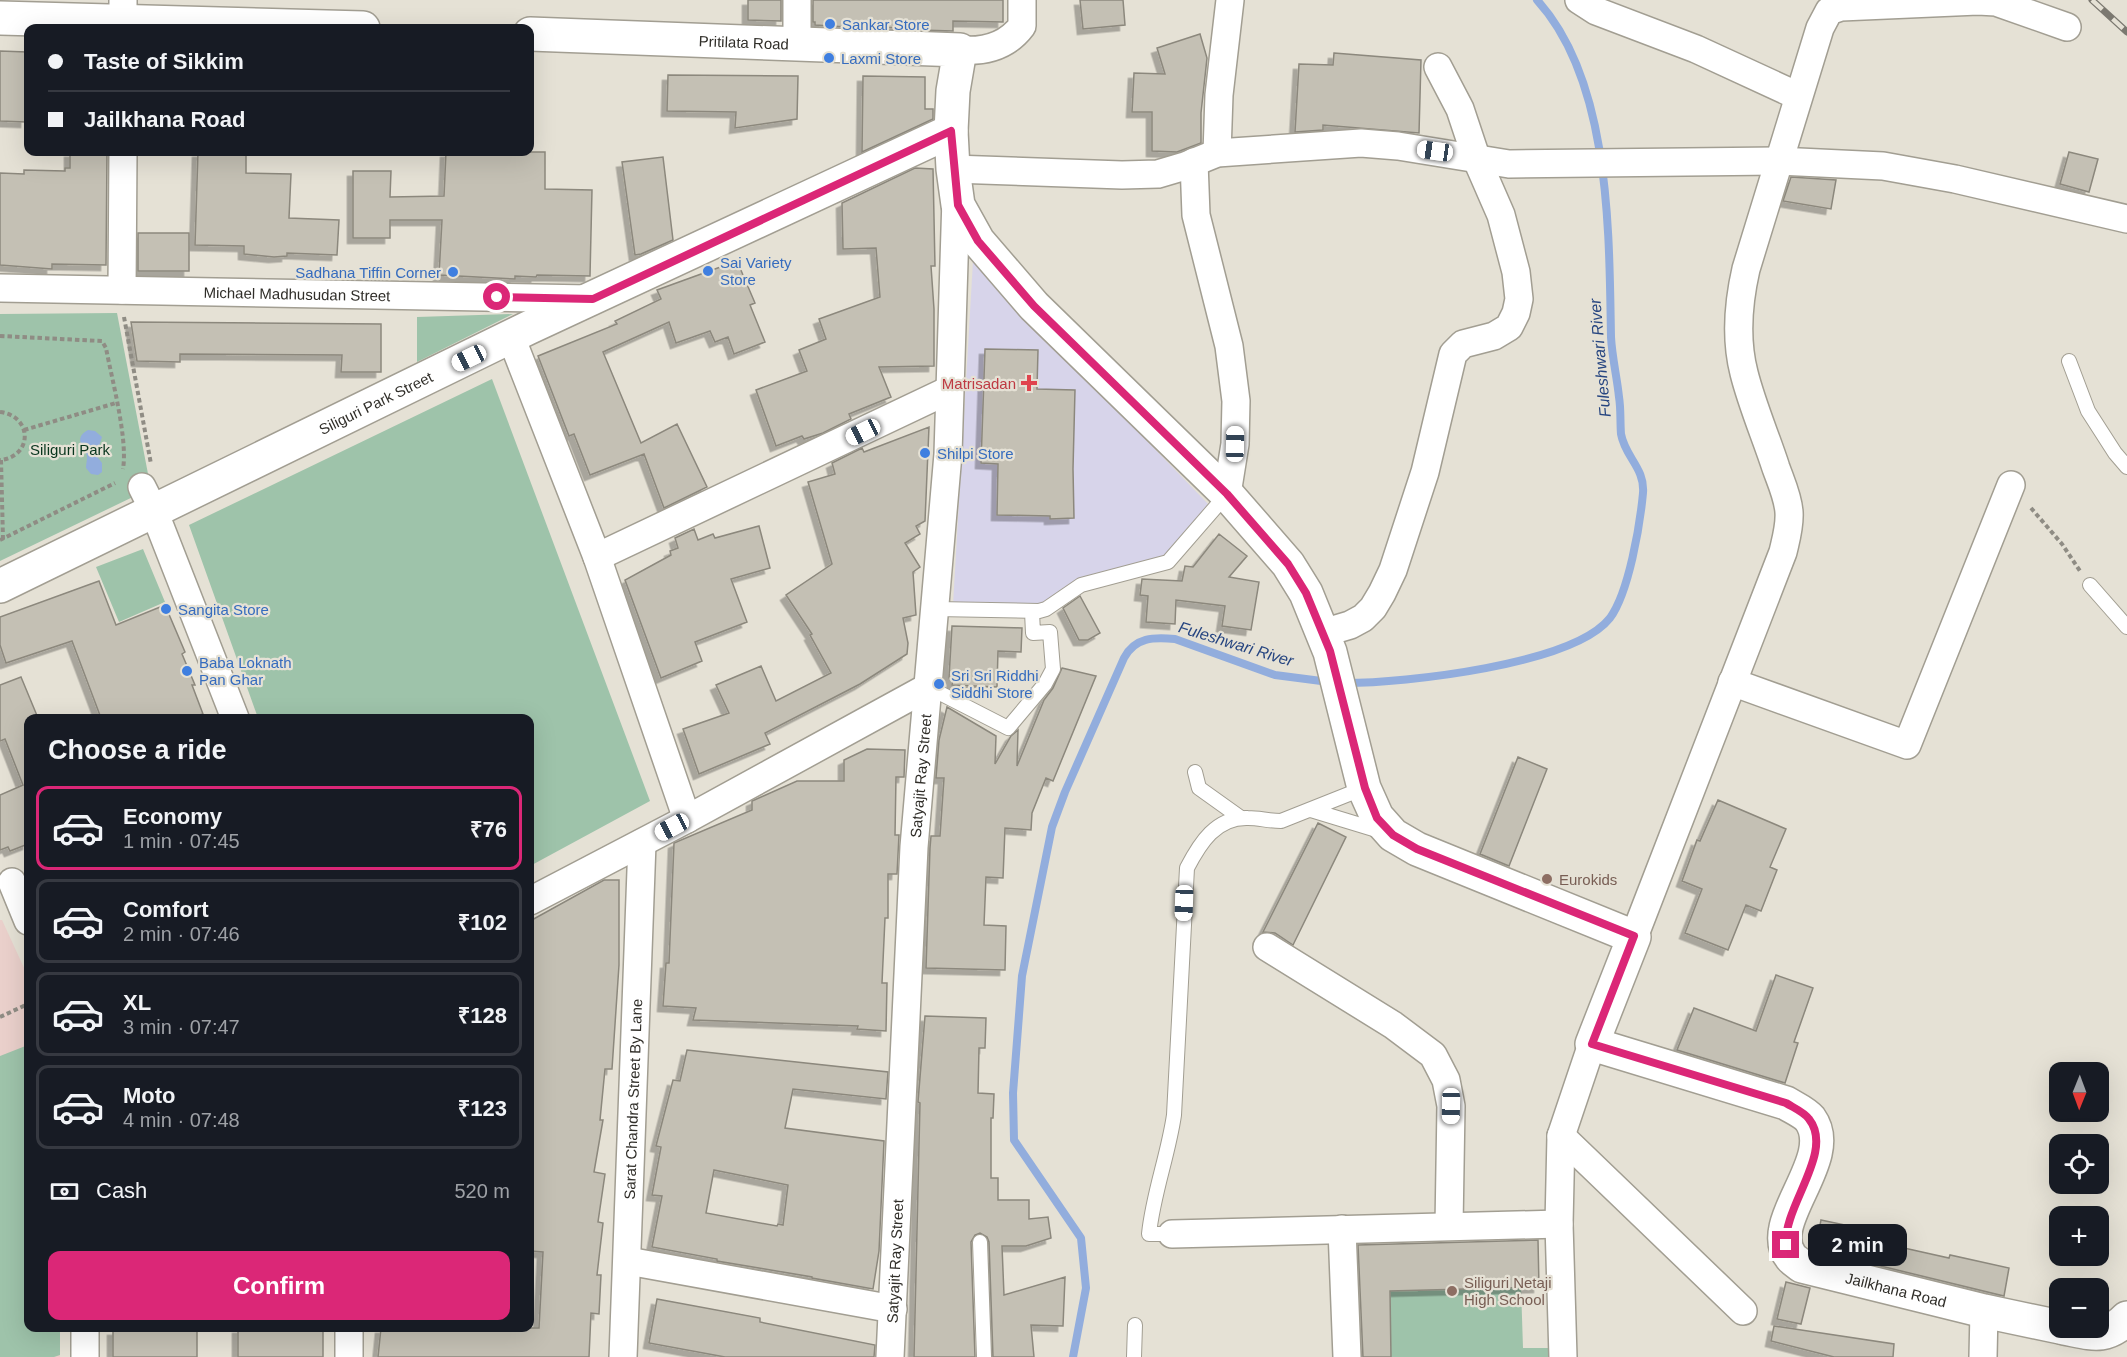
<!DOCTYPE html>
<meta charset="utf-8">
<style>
body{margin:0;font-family:Helvetica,sans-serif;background:#20242c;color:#f1f3f6;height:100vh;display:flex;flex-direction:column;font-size:22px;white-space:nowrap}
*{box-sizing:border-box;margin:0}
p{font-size:20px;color:#9ea1a6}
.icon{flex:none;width:33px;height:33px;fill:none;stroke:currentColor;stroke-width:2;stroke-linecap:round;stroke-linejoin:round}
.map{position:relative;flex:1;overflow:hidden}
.sheet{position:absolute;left:24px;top:714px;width:510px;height:618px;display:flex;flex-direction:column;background:#171b24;border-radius:12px;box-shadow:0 6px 24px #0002}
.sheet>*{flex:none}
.banner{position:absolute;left:24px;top:24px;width:510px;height:132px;border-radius:12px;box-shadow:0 6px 24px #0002;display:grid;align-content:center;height:132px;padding:0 24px;background:#171b24}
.needle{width:39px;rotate:181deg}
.controls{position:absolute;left:2049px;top:1062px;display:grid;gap:12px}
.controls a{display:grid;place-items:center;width:60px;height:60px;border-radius:12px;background:#171b24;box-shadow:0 6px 24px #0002;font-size:30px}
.end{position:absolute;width:27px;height:27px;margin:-14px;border:8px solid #db2777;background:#fff;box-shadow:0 0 0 3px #fff}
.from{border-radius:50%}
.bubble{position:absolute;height:42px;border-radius:12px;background:#171b24;box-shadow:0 6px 24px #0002;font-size:20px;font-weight:700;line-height:42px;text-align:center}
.car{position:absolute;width:18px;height:36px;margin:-18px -9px;border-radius:8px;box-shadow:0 0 4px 2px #0007;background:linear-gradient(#fff 24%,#345 0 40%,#fff 0 76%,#345 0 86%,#fff 0)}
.banner b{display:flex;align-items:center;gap:21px;height:57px;font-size:22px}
.banner b+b{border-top:2px solid #363941}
.banner i{width:15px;height:15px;background:#f1f3f6}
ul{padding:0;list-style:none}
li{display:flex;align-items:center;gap:18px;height:84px;margin:0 12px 9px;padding:0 12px;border:3px solid #363941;border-radius:12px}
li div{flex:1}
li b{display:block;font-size:22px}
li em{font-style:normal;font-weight:700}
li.active{border-color:#db2777}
li>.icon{width:54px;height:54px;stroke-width:1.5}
h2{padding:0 24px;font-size:27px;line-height:72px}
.pay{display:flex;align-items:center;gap:15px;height:66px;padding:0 24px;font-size:22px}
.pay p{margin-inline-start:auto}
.button{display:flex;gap:12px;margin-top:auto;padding:12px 24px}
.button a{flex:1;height:69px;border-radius:12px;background:#db2777;color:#fff;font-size:24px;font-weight:700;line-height:69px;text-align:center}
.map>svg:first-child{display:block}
</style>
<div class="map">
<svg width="2127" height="1357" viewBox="0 0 2127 1357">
<defs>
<filter id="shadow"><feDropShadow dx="-5.5" dy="5.5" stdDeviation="0" flood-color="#0004"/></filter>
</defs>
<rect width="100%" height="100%" fill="#e5e1d5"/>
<path fill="#ead0cb" d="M0 920H2L25 970 28 988V1328H60V1357H0Z"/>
<path fill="#d7d4ea" d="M973 261 1210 506 1167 559 1044 607 953 605Z"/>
<path fill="#9ec3aa" d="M117 313 149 479 137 495 0 561V314Z
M513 314 417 362V317Z
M492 379 650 801 530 866V718H258L189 525Z
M143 549 165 602 119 622 96 567Z
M28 1045V1328H60V1355L54 1357H0V1056Z
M1521 1287 1523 1348H1550V1357H1391L1390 1291Z"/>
<path fill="#92addd" d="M88 430 95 431 102 437 96 455 102 463V472L98 475 91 474 86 468C86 464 87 461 87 457 87 447 71 440 88 430Z"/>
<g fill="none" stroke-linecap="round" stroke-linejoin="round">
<path stroke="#92addd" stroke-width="8" d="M1345 683C1404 683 1573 665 1610 618 1629 592 1640 525 1643 493 1645 468 1625 457 1621 434 1620 421 1621 409 1619 397 1617 377 1612 357 1611 337 1609 233 1611 81 1537 0
M1073 1357 1086 1288 1081 1238 1014 1140 1013 1093 1022 976 1052 827 1065 792 1124 658C1135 637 1154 637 1175 639L1275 675 1329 682"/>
</g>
<path fill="#c4c0b4" stroke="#8c887d" stroke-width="1.5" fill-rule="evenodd" filter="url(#shadow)" d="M748 0H781V21L748 20Z
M813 0H1003V22L953 21V31L920 30V27L863 28 815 25V22H813Z
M1080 0H1123L1125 25 1083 29Z
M1200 34 1207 58 1201 113V143L1177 152 1152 151V112H1132L1134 73 1165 74 1157 48Z
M0 51 27 52 26 122 0 121Z
M1334 53 1421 60 1419 133 1323 125V130L1295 132 1299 64 1333 65Z
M668 75 798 76 797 119 735 128 736 112 667 111Z
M863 76 925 77V109H933V119L862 152Z
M70 152H107L106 265 52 264V269L0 265V173L24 174V170L65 171V168H70Z
M198 152H246V173L291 174 289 218 339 220 337 255 287 253V256L274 257 244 254V246L195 245Z
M446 152H545V189L592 190 590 276 537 275 536 277 515 276V279L439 275 442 220H390V238H353V171H391L390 197 444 196Z
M2069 152 2098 159 2089 192 2060 184Z
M663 157 673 240 641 254 635 255 622 162Z
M915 168 933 169 935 266H931L934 309V366L879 367 891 397 849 414 851 419 823 433 804 439 802 436 776 446 756 390 807 371 799 350 826 339 819 319 880 297 876 248 843 249 842 203Z
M1791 177 1836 180 1831 209 1783 201Z
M138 233H189V271H138Z
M737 261 755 303 750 305 765 342 734 354 728 337 715 342 710 331 676 343 669 322 603 352 641 443 677 424 707 487 664 508 644 454 590 475 574 434 569 436 538 356 617 324 615 321 661 299 657 290Z
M131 322 381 324V372H341L342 355 180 354V362L137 361Z
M985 349 1038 350 1037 389 1075 390 1073 469 1074 518 1050 519V516L997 515 998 464 981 463Z
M929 427 925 521 916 526 920 534 905 543 920 567 913 572 916 615 903 618 908 643 907 654 860 684 765 733 770 744 699 774 683 729 729 713 716 685 761 666 776 701 831 673 810 635 812 634 786 595 832 564 808 482 835 474 832 463 862 448 864 452Z
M759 526 770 568 731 579 747 622 695 642 702 661 661 678 625 580 671 555 670 551 678 548 675 538 694 529 698 540 713 534 715 538Z
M1219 534 1247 556 1229 577 1259 582 1251 630 1222 626 1225 606 1176 600 1175 624 1146 622 1148 596 1140 595 1142 579 1182 581 1185 566 1193 567Z
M99 581 116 625 165 605 185 652 182 654 195 685H192L203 714 189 718H101L72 641 6 663 0 645V617Z
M1080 596 1100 633 1088 640H1079L1063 608Z
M952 626 1022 628 1021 652 998 651 997 687 952 685 953 678H949Z
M1062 668 1096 676 1053 781 1046 778 1032 813 1031 830 1005 828 1003 878 986 877 984 925 1006 926 1005 970 926 968 930 848 931 836H940L944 778H936L939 740 947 707 996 736 995 764 1011 736 1018 730 1017 766 1044 700 1053 688Z
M21 677 38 718H28V844L10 851 8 847 0 850V795L23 785 5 739 0 741V685Z
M867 749 905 750 904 777H896L895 835H899L897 874H888V918H885L882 983H887L886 1031 857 1029 858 1026 693 1020 696 1008 663 1006 666 963H669L674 843 752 810V801L797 781H844V760Z
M1518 757 1547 769 1509 866 1480 854Z
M1718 800 1786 829 1770 867 1777 870 1761 911 1746 905 1728 950 1685 933 1702 889 1682 881 1697 840 1700 841Z
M1318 823 1346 837 1293 945 1275 933 1263 932Z
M604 880H619V965L612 1069H605L600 1120H603L594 1172 605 1174 598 1222 603 1223 597 1275H601L599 1314 591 1313 589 1357H378L381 1328H539L543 1252 530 1251V921Z
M1776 975 1813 988 1794 1042 1798 1043 1785 1083 1677 1050 1694 1008 1756 1031Z
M925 1016 986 1018 985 1048H979L978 1093 994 1094 993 1118H991V1178H998V1200H1029V1219L1048 1217 1051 1238 1026 1246H1002L1004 1295 1065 1277 1063 1326 1031 1325 1034 1357H993L989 1242 987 1237 980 1233 975 1235 971 1242 975 1357H914L920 1103 918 1102Z
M687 1050 888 1072 886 1099 793 1089 785 1128 884 1141 879 1251 873 1289 812 1278V1277L717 1261V1259L652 1247 662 1196 652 1195 661 1147 656 1146 673 1080 680 1081ZM714 1170 788 1185 783 1225 778 1224 777 1226 706 1213Z
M1821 1220 1888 1234 1886 1244 1949 1258 1950 1255 2009 1268 2004 1296 1815 1250Z
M1538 1240 1539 1287 1390 1291 1391 1357H1363L1358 1245Z
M1786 1282 1810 1288 1801 1324 1777 1319Z
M657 1299 760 1318V1322L875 1345 874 1357H725L649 1343Z
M1774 1326 1894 1344 1893 1357H1834L1771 1341Z
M238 1328H323V1357H238Z
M113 1330 197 1331V1357H113Z"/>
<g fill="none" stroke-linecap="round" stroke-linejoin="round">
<g stroke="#a29e92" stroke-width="16">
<path id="service" d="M2069 361 2088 411 2115 453 2127 467
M2090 585 2127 627
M936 609 1039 611 1046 609 1081 585 1168 562 1227 494
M928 687 1008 728 1045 684 1053 669 1050 632 1033 633 1032 612
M1195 772 1199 788 1241 818
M1311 810 1380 831
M1172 1234H1149C1153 1194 1168 1156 1174 1115L1187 868C1200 843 1216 817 1248 818 1259 818 1269 821 1281 821L1364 788
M980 1242 984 1357
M1134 1357 1135 1325"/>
</g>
<g stroke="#a29e92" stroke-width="30">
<g id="minor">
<path d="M1579 0 1596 11 1696 49 1798 96"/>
<path d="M123 28V0"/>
<path d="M797 44V0"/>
<path d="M960 50C985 52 1007 46 1022 26V0"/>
<path d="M1217 153 1219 95 1230 0"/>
<path d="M1194 162 1196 215 1229 346 1236 401 1235 444 1227 494"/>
<path d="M953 169 1122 175 1158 174 1185 166 1217 153 1361 143 1398 146 1509 164 1778 161 1883 166 1955 179 2127 219"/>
<path id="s1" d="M0 288 590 299"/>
<path d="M122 290 123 152"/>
<path d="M511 337 597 557 687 819"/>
<path d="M142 487 154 511 235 718"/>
<path d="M597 557 949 390"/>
<path d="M1323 633 1350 625 1363 618 1373 608 1382 593 1393 570 1425 472 1453 354 1463 344 1494 336 1509 327 1516 313 1519 299 1516 272 1501 215 1477 160 1460 109 1438 67"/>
<path d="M1732 682 1907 745 2011 485"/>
<path d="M12 882 28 921"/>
<path d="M530 901 687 819 928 687"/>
<path d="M1634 937 1783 552C1786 539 1790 526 1789 512 1788 497 1781 482 1776 468 1766 437 1752 405 1744 373 1735 338 1738 304 1746 269L1820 28 1829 11 1841 7 1978 1 1996 2 2067 27"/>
<path d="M1267 947 1393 1025 1433 1055 1446 1080 1451 1106 1449 1226"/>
<path d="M1561 1136 1743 1311"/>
<path d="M1342 1229 1347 1357"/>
<path d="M1172 1234 1559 1224"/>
<path d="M628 1261 893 1309"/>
<path d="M85 1357V1328"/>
<path d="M349 1357V1328"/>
<path id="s2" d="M623 1357 642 843"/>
<path id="s3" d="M890 1357 914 847 948 454 956 198"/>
<path d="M1563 1357 1559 1224 1561 1136 1592 1044"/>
<path d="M1983 1357 1984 1311"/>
</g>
</g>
<g stroke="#a29e92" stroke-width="36">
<g id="tertiary">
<path d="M0 18 363 28"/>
<path id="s4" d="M530 34 960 50 953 91 951 131 953 169 958 205 978 241 1034 306 1227 494 1288 564 1306 593 1330 652 1364 788 1377 817 1393 835 1417 849 1634 937 1592 1044 1786 1103C1794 1108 1804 1112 1810 1119 1839 1159 1763 1222 1791 1257 1793 1260 1798 1263 1802 1266L1984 1311 2060 1327"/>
<path id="s5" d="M0 586 528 328 951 131"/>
<path d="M2064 1328C2091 1333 2106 1340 2127 1318"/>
</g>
</g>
<path stroke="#8f8c84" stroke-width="4" stroke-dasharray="4.5 3" stroke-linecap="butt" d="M124 317 151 464
M0 336 102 341 106 348C112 380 128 439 123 469
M0 412C33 416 33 457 0 460
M24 430 116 403
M1 460 3 539
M2031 508 2062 544 2080 571
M0 540 115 483
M0 1017 28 1004"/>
<use href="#service" stroke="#fff" stroke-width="14"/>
<use href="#minor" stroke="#fff" stroke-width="27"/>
<use href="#tertiary" stroke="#fff" stroke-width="33"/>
<g stroke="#7b7870" stroke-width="7">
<path id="rail" d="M2092 0 2127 32"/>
</g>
<use href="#rail" stroke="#e5e1d5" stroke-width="4.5" stroke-dasharray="14" stroke-linecap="butt"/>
</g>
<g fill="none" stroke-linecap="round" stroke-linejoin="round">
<path stroke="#db2777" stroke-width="8" d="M497 297 593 299 951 131 958 205 978 241 1034 306 1227 494 1288 564 1306 593 1330 651 1365 788 1377 818 1393 835 1417 849 1634 936 1592 1044 1786 1103C1794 1108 1804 1112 1809 1119 1835 1152 1783 1206 1786 1245"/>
</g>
<g fill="#3f7fe0" stroke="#e5e1d5" stroke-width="2">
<circle cx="830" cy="24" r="6"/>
<circle cx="829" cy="58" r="6"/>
<circle cx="708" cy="271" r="6"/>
<circle cx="453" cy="272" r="6"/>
<circle cx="925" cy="453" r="6"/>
<circle cx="166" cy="609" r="6"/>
<circle cx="187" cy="671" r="6"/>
<circle cx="939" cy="684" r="6"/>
</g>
<path fill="#e0444e" stroke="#e5e1d5" stroke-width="2" d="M1026 374h6v6h6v6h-6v6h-6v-6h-6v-6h6z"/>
<g fill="#8d6e63" stroke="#e5e1d5" stroke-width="2">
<circle cx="1547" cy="879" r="6"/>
<circle cx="1452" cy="1291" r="6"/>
</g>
<g text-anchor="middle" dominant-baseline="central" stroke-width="4.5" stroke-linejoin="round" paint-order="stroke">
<g font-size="15" fill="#366cbe" stroke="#e5e1d5" text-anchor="start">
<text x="842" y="24">Sankar Store</text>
<text x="841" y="58">Laxmi Store</text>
<text x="720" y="262">Sai Variety<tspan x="720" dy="17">Store</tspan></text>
<text x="441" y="272" text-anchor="end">Sadhana Tiffin Corner</text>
<text x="937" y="453">Shilpi Store</text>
<text x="178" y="609">Sangita Store</text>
<text x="199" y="662">Baba Loknath<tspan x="199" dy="17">Pan Ghar</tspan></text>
<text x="951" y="675">Sri Sri Riddhi<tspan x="951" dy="17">Siddhi Store</tspan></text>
</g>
<g font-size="15" fill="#302e29" stroke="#e5e1d5">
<text stroke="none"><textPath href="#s4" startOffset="214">Pritilata Road</textPath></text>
<text stroke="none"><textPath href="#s1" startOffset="297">Michael Madhusudan Street</textPath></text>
<text stroke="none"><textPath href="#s5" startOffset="418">Siliguri Park Street</textPath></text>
<text stroke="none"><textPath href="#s3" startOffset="582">Satyajit Ray Street</textPath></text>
<text stroke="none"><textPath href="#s2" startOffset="258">Sarat Chandra Street By Lane</textPath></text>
<text stroke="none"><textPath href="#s3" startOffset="96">Satyajit Ray Street</textPath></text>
<text stroke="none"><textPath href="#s4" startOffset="2236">Jailkhana Road</textPath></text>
</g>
<g font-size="15" fill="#be3a42" stroke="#e5e1d5" text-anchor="end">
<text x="1016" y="383">Matrisadan</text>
</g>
<g font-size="15" fill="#09361e" stroke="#e5e1d5">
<text x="70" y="449">Siliguri Park</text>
</g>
<g font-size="15" fill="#785e54" stroke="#e5e1d5" text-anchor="start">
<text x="1559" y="879">Eurokids</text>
<text x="1464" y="1282">Siliguri Netaji<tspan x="1464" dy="17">High School</tspan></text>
</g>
<g font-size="16" font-style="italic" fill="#264580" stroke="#e5e1d5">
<text transform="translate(1600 358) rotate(-95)">Fuleshwari River</text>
<text transform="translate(1236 644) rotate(17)">Fuleshwari River</text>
</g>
</g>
</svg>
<div class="controls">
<a><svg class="needle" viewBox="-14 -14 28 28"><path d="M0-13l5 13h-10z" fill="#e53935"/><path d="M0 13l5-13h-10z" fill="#9ea1a6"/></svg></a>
<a><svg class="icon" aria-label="locate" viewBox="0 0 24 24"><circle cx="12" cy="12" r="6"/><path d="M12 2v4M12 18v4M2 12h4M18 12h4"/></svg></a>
<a>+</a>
<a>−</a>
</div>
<i class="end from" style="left:497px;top:297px"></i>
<i class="end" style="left:1786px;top:1245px"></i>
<div class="bubble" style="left:1808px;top:1224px;width:99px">2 min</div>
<i class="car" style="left:1435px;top:151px;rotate:278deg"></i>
<i class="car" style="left:469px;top:358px;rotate:244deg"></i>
<i class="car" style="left:863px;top:432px;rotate:244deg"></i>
<i class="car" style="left:1235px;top:444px;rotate:1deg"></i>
<i class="car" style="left:672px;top:827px;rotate:242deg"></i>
<i class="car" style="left:1184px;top:903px;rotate:182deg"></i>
<i class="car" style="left:1451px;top:1106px;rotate:181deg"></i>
<div class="banner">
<b><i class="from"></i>Taste of Sikkim</b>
<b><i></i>Jailkhana Road</b>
</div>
<section class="sheet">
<h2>Choose a ride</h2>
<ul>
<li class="active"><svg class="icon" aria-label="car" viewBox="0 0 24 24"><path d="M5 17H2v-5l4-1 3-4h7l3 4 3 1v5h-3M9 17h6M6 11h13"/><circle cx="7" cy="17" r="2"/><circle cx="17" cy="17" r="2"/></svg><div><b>Economy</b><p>1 min · 07:45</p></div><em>₹76</em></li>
<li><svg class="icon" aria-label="car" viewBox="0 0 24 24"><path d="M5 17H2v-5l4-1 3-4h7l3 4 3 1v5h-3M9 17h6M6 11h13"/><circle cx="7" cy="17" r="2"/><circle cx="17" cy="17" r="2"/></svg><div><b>Comfort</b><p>2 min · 07:46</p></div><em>₹102</em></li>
<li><svg class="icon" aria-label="car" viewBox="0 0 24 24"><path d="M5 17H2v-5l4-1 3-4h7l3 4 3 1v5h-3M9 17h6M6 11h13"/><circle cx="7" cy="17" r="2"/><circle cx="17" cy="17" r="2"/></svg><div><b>XL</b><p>3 min · 07:47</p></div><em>₹128</em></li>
<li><svg class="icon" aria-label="car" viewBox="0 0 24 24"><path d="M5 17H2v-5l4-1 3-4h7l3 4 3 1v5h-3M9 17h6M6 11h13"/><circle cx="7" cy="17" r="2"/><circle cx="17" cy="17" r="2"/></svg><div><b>Moto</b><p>4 min · 07:48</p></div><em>₹123</em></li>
</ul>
<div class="pay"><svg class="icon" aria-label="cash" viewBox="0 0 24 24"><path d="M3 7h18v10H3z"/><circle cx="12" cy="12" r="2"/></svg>Cash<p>520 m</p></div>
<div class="button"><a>Confirm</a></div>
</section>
</div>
